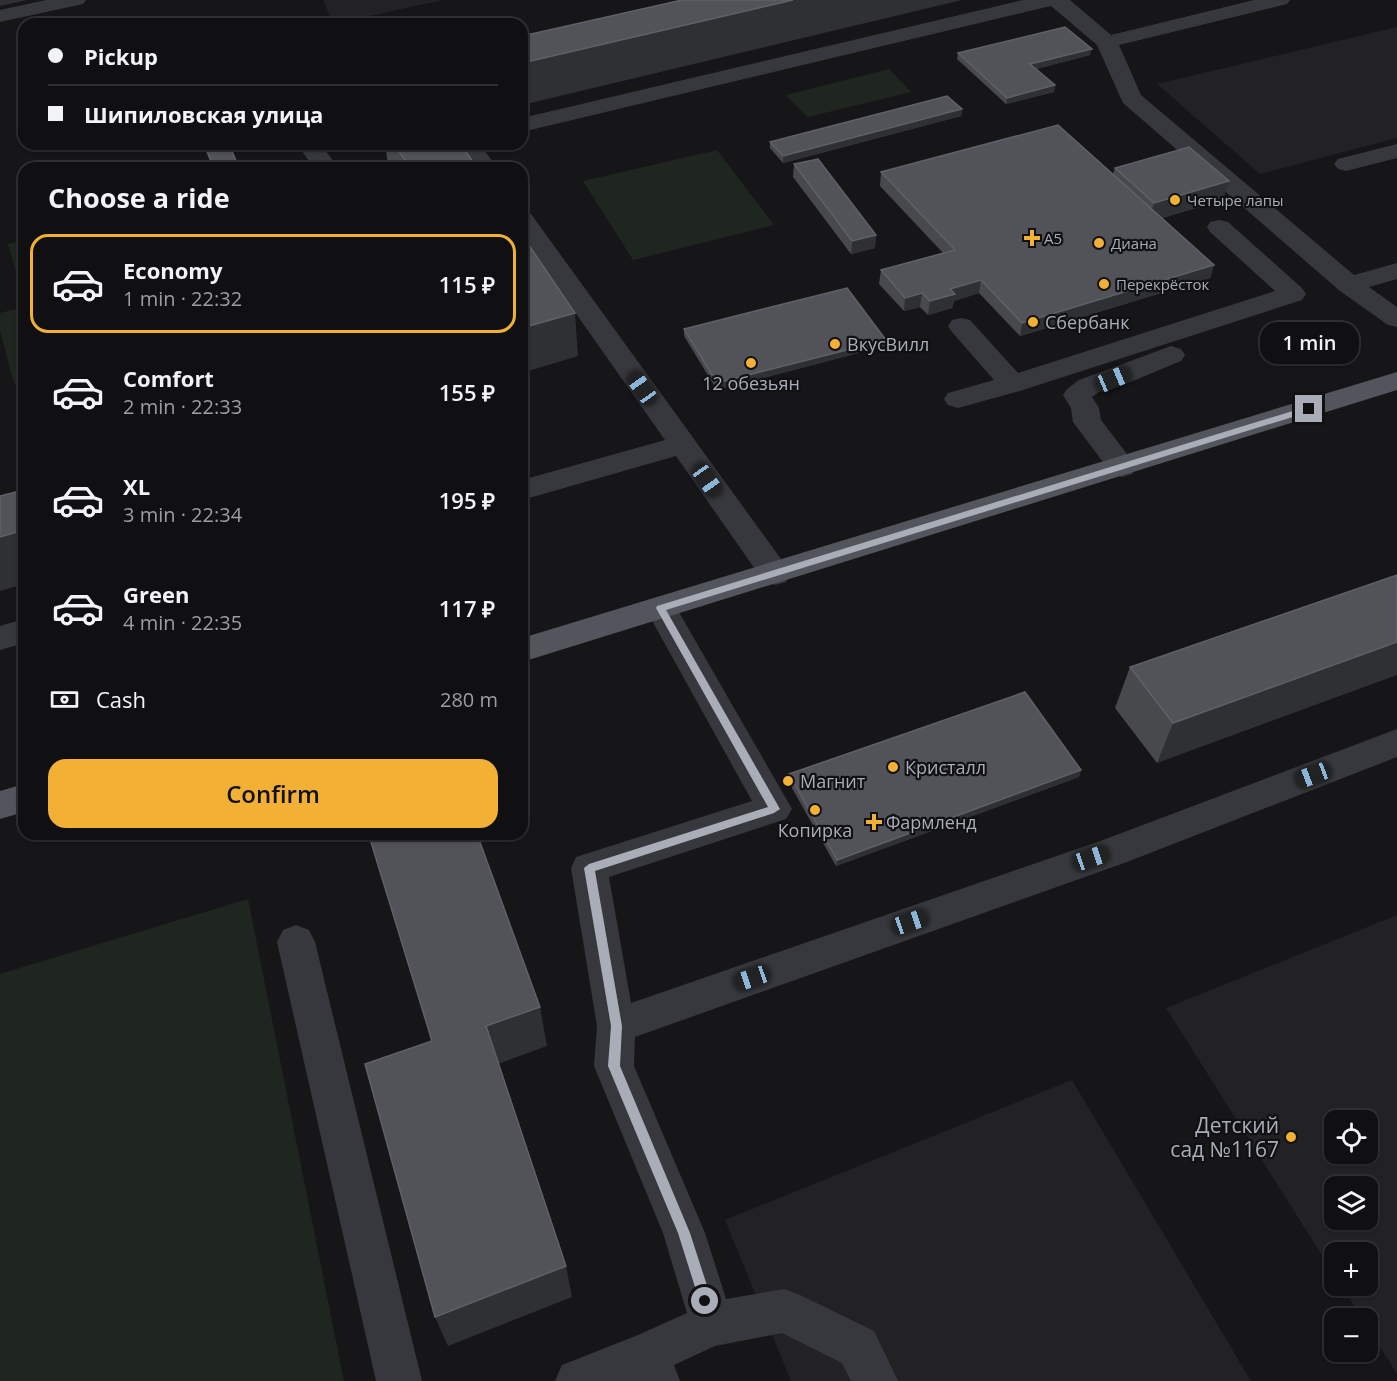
<!DOCTYPE html>
<meta charset="utf-8">
<style>
body{margin:0;font-family:"Open Sans",sans-serif;background:#19191b;color:#f1f3f6;height:100vh;display:flex;flex-direction:column;font-size:22px;white-space:nowrap}
*{box-sizing:border-box;margin:0}
p{font-size:20px;color:#9c9d9f}
.icon{flex:none;width:33px;height:33px;fill:none;stroke:currentColor;stroke-width:2;stroke-linecap:round;stroke-linejoin:round}
.map{position:relative;flex:1;overflow:hidden}
.panel{position:absolute;left:18px;top:162px;width:510px;height:678px;display:flex;flex-direction:column;background:#101012;border-radius:18px;box-shadow:0 2px 4px #0004,0 0 0 2px #303032}
.panel>*{flex:none}
.hud{position:absolute;left:18px;top:18px;width:510px;height:132px;border-radius:18px;box-shadow:0 2px 4px #0004,0 0 0 2px #303032;display:grid;align-content:center;height:132px;padding:0 30px;background:#101012}
.tools{position:absolute;left:1324px;top:1110px;display:grid;gap:12px}
.tools a{display:grid;place-items:center;width:54px;height:54px;border-radius:12px;background:#101012;box-shadow:0 2px 4px #0004,0 0 0 2px #303032;font-size:30px}
.end{position:absolute;width:27px;height:27px;margin:-14px;border:8px solid #a8adb8;background:#111;box-shadow:0 0 0 3px #111}
.from{border-radius:50%}
.bubble{position:absolute;height:42px;border-radius:18px;background:#101012;box-shadow:0 2px 4px #0004,0 0 0 2px #303032;font-size:20px;font-weight:600;line-height:42px;text-align:center}
.car{position:absolute;width:18px;height:36px;margin:-18px -9px;border-radius:8px;box-shadow:0 0 4px 2px #0007;background:linear-gradient(#222 24%,#8ab4d8 0 40%,#222 0 76%,#8ab4d8 0 86%,#222 0)}
.hud b{display:flex;align-items:center;gap:21px;height:57px;font-size:22px}
.hud b+b{border-top:2px solid #303032}
.hud i{width:15px;height:15px;background:#f1f3f6}
ul{padding:0;list-style:none}
li{display:flex;align-items:center;gap:18px;height:99px;margin:0 12px 9px;padding:0 18px;border:3px solid transparent;border-radius:18px}
li div{flex:1}
li b{display:block;font-size:22px}
li em{font-style:normal;font-weight:600}
li.current{border-color:#f2b134}
li>.icon{width:54px;height:54px;stroke-width:1.5}
h2{padding:0 30px;font-size:27px;line-height:72px}
.pay{display:flex;align-items:center;gap:15px;height:66px;padding:0 30px;font-size:22px}
.pay p{margin-inline-start:auto}
.primary-button{display:flex;gap:12px;margin-top:auto;padding:12px 30px}
.primary-button a{flex:1;height:69px;border-radius:18px;background:#f2b134;color:#111;font-size:24px;font-weight:600;line-height:69px;text-align:center}
.map>svg:first-child{display:block}
</style>
<div class="map">
<svg width="1397" height="1381" viewBox="0 0 1397 1381">
<rect width="100%" height="100%" fill="#161618"/>
<path fill="#222225" fill-rule="evenodd" d="M323 0H443L333 24Z
M1397 27V138L1260 174 1157 84Z
M1397 915V1374L1368 1328V1318H1362L1341 1286H1368V1252H1335V1276L1166 1008ZM1335 1120H1368V1154H1335ZM1335 1186H1368V1220H1335Z
M1072 1080 1251 1381H791L725 1220Z"/>
<path fill="#1e261f" d="M889 69 911 92 808 117 786 95Z
M717 150 774 225 633 260 583 181Z
M24 240V292H22L8 244Z
M24 307V382L14 384 0 330V313Z
M248 899 344 1381H0V974Z"/>
<g fill="none" stroke-linecap="round" stroke-linejoin="round">
<path fill="#37383d" fill-rule="evenodd" d="M46 0H86L83 4 0 22V10Z
M1023 0H1070L1111 35 1254 0H1290L1287 4 1119 45 1141 95 1354 275 1397 263V279L1369 287 1397 307V327L1388 325 1340 291 1123 103 1097 45 1051 6 522 132V118Z
M297 144H321L338 168H314Z
M456 144H480L497 168H473Z
M1397 144V158L1346 171 1338 169 1334 164 1338 159Z
M522 212 531 214 786 566 790 574 786 582 775 585 764 582 676 456 522 500V480L665 440 522 237Z
M1219 220 1228 222 1302 288 1306 294 1302 300 1023 390 958 408 948 405 944 399 948 393 994 380 952 332 948 326 952 320 961 318 970 320 1018 373 1275 291 1210 232 1207 227 1210 222Z
M1171 346 1181 349 1185 355 1181 361 1123 385 1099 392 1092 397 1099 408 1101 420 1137 467 1132 474 1122 477 1112 474 1073 422 1071 408 1063 395 1067 389 1079 380Z
M661 596 672 600 792 809 786 819 609 877 631 1003 1103 840 1397 729V757L1127 862 635 1037 634 1066 705 1233 726 1299 784 1289 800 1295 874 1331 898 1381H851L842 1363 782 1333 715 1346 674 1365 680 1381H555L562 1365 638 1335 687 1313 663 1233 594 1066 597 1026 571 868 576 857 752 801 645 608 650 600Z
M24 619V643L0 650V626Z
M296 925 309 930 315 942 422 1381H376L277 942 283 930Z"/>
<path fill="#53555c" fill-rule="evenodd" d="M1397 372V390L522 662V638Z
M24 784V812L0 819V791Z"/>
</g>
<path fill="#47494d" d="M958 53 1090 55 1036 69 1055 85 1054 92 1006 104 957 59Z
M962 109 961 116 783 163 770 148V142Z
M203 144H229L239 168H213Z
M385 144H461L477 168H391L388 164Z
M794 164 876 235 875 248 851 254 793 177Z
M1115 168 1223 200 1162 218 1214 265 1210 278 1020 336 979 293 954 301 952 308 928 315 920 307 904 311 879 284 881 270 943 253 880 186 881 172 1113 174Z
M684 329 885 346 717 390 684 336Z
M1397 575 1157 763 1115 708 1130 667Z
M1081 770 1079 777 836 866 788 781 789 774Z"/>
<path fill="#2f3033" d="M0 0H27L0 6Z
M793 0H962L522 105V63Z
M1092 49 1090 55 1029 71 1030 64Z
M1055 85 1054 92 1006 104 1007 98Z
M962 109 961 116 783 163V156Z
M1229 181 1223 200 1148 222 1154 203Z
M876 235 875 248 851 254 852 241Z
M1214 265 1210 278 1020 336 1022 323Z
M981 280 979 293 954 301 952 308 928 315 930 301 950 289Z
M922 293 920 307 904 311 905 298Z
M575 313 578 356 522 373V328Z
M886 340 885 346 717 390V383Z
M522 385H524L530 432 522 435Z
M24 530V584L0 591V537Z
M1397 642V675L1157 763 1173 723Z
M1081 770 1079 777 836 866 837 860Z
M540 1007 547 1046 495 1065 486 1026Z
M566 1266 572 1297 448 1346 435 1317Z"/>
<path fill="#525359" stroke="#5f6168" stroke-width="1.5" d="M682 0H793L522 63V36Z
M1065 27 1092 49 1030 64 1055 85 1007 98 958 53Z
M947 96 962 109 783 156 770 142Z
M1058 125 1214 265 1022 323 981 280 950 289 955 294 930 301 922 293 905 298 881 270 955 250 881 172Z
M204 144H229L239 168H214Z
M394 144H461L477 168H410Z
M1189 147 1229 181 1154 203 1115 168Z
M818 159 876 235 852 241 794 164Z
M522 235 575 313 522 328Z
M847 288 886 340 717 383 684 329Z
M24 490V530L0 537V496Z
M1397 575V642L1173 723 1130 667Z
M1025 692 1081 770 837 860 789 774Z
M384 834H477L540 1007 486 1026 566 1266 435 1317 365 1064 432 1041 370 839Z"/>
<path fill="#a8adb8" d="M1309 406 1312 407V411L666 610 780 809 774 813 595 871 622 1026 620 1066 690 1233 712 1301 710 1306 705 1308 701 1306 678 1233 608 1066 611 1026 584 868 589 864 768 807 656 608 657 606Z"/>
<g fill="#f2b134" stroke="#111113" stroke-width="2">
<circle cx="1175" cy="200" r="6"/>
<path d="M1029 229h6v6h6v6h-6v6h-6v-6h-6v-6h6z"/>
<circle cx="1099" cy="243" r="6"/>
<circle cx="1104" cy="284" r="6"/>
<circle cx="1033" cy="322" r="6"/>
<circle cx="835" cy="344" r="6"/>
<circle cx="751" cy="363" r="6"/>
<circle cx="893" cy="767" r="6"/>
<circle cx="788" cy="781" r="6"/>
<circle cx="815" cy="810" r="6"/>
<path d="M871 813h6v6h6v6h-6v6h-6v-6h-6v-6h6z"/>
<circle cx="1291" cy="1137" r="6"/>
</g>
<g text-anchor="middle" dominant-baseline="central" stroke-width="4.5" stroke-linejoin="round" paint-order="stroke">
<g font-size="15" fill="#a8adb8" stroke="#111113" text-anchor="start">
<text x="1187" y="200">Четыре лапы</text>
<text x="1044" y="238">А5</text>
<text x="1111" y="243">Диана</text>
<text x="1116" y="284">Перекрёсток</text>
</g>
<g font-size="18" fill="#a8adb8" stroke="#111113" text-anchor="start">
<text x="1045" y="322">Сбербанк</text>
<text x="847" y="344">ВкусВилл</text>
<text x="751" y="383" text-anchor="middle">12 обезьян</text>
<text x="905" y="767">Кристалл</text>
<text x="800" y="781">Магнит</text>
<text x="886" y="822">Фармленд</text>
<text x="815" y="830" text-anchor="middle">Копирка</text>
</g>
<g font-size="21" fill="#a8adb8" stroke="#111113" text-anchor="end">
<text x="1279" y="1125">Детский<tspan x="1279" dy="24">сад №1167</tspan></text>
</g>
</g>
</svg>
<div class="tools">
<a><svg class="icon" aria-label="locate" viewBox="0 0 24 24"><circle cx="12" cy="12" r="6"/><path d="M12 2v4M12 18v4M2 12h4M18 12h4"/></svg></a>
<a><svg class="icon" aria-label="layers" viewBox="0 0 24 24"><path d="M12 4l9 5-9 5-9-5zM3 14l9 5 9-5"/></svg></a>
<a>+</a>
<a>−</a>
</div>
<i class="end from" style="left:705px;top:1301px"></i>
<i class="end" style="left:1309px;top:409px"></i>
<div class="bubble" style="left:1260px;top:322px;width:99px">1 min</div>
<i class="car" style="left:1113px;top:379px;rotate:67deg"></i>
<i class="car" style="left:642px;top:388px;rotate:325deg"></i>
<i class="car" style="left:707px;top:480px;rotate:145deg"></i>
<i class="car" style="left:1313px;top:775px;rotate:249deg"></i>
<i class="car" style="left:1091px;top:858px;rotate:71deg"></i>
<i class="car" style="left:910px;top:922px;rotate:71deg"></i>
<i class="car" style="left:752px;top:978px;rotate:251deg"></i>
<div class="hud">
<b><i class="from"></i>Pickup</b>
<b><i></i>Шипиловская улица</b>
</div>
<section class="panel">
<h2>Choose a ride</h2>
<ul>
<li class="current"><svg class="icon" aria-label="car" viewBox="0 0 24 24"><path d="M5 17H2v-5l4-1 3-4h7l3 4 3 1v5h-3M9 17h6M6 11h13"/><circle cx="7" cy="17" r="2"/><circle cx="17" cy="17" r="2"/></svg><div><b>Economy</b><p>1 min · 22:32</p></div><em>115 ₽</em></li>
<li><svg class="icon" aria-label="car" viewBox="0 0 24 24"><path d="M5 17H2v-5l4-1 3-4h7l3 4 3 1v5h-3M9 17h6M6 11h13"/><circle cx="7" cy="17" r="2"/><circle cx="17" cy="17" r="2"/></svg><div><b>Comfort</b><p>2 min · 22:33</p></div><em>155 ₽</em></li>
<li><svg class="icon" aria-label="car" viewBox="0 0 24 24"><path d="M5 17H2v-5l4-1 3-4h7l3 4 3 1v5h-3M9 17h6M6 11h13"/><circle cx="7" cy="17" r="2"/><circle cx="17" cy="17" r="2"/></svg><div><b>XL</b><p>3 min · 22:34</p></div><em>195 ₽</em></li>
<li><svg class="icon" aria-label="car" viewBox="0 0 24 24"><path d="M5 17H2v-5l4-1 3-4h7l3 4 3 1v5h-3M9 17h6M6 11h13"/><circle cx="7" cy="17" r="2"/><circle cx="17" cy="17" r="2"/></svg><div><b>Green</b><p>4 min · 22:35</p></div><em>117 ₽</em></li>
</ul>
<div class="pay"><svg class="icon" aria-label="cash" viewBox="0 0 24 24"><path d="M3 7h18v10H3z"/><circle cx="12" cy="12" r="2"/></svg>Cash<p>280 m</p></div>
<div class="primary-button"><a>Confirm</a></div>
</section>
</div>
